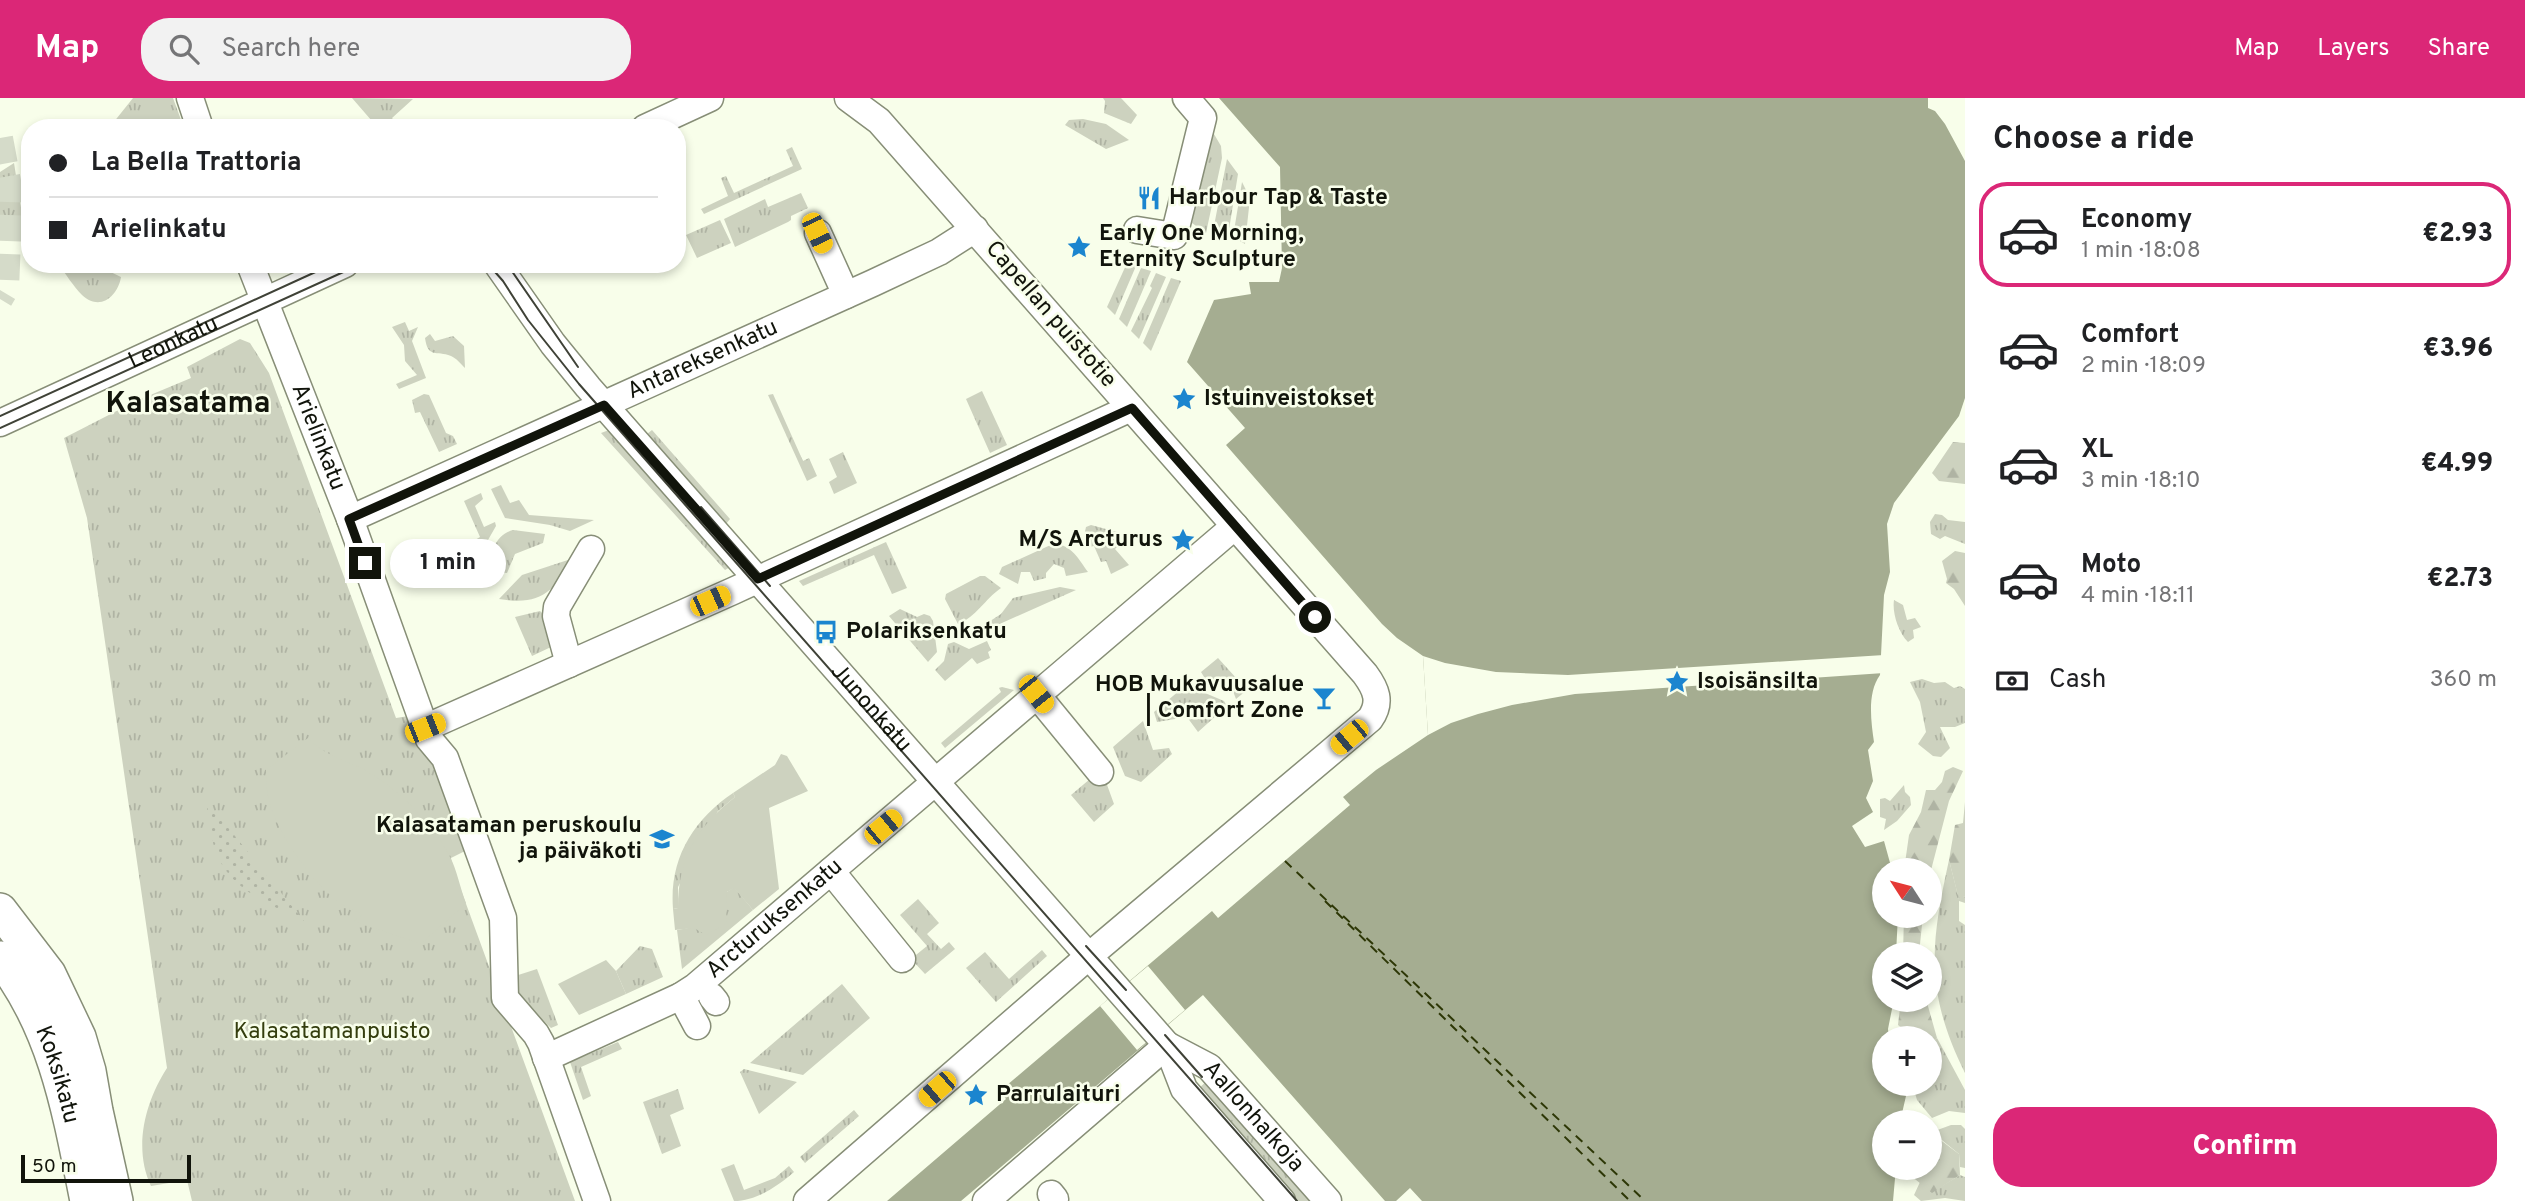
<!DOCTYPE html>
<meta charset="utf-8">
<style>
body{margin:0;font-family:Overpass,sans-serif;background:#f2f2f2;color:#202124;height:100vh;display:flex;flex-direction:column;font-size:26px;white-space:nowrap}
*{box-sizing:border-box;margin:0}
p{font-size:23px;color:#757577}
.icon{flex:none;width:38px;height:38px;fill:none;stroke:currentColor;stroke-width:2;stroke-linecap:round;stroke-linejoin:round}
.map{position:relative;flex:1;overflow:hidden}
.sheet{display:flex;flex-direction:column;background:#fff;width:560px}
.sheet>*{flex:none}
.top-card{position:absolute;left:21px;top:21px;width:665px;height:154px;border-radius:28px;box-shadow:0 4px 10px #0003;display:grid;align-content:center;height:154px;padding:0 28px;background:#fff}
.needle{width:46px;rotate:306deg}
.fabs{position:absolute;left:1872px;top:760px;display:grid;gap:14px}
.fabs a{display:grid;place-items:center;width:70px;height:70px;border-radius:50%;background:#fff;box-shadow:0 4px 10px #0003;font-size:35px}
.scale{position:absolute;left:21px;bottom:18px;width:170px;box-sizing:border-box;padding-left:7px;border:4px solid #11140b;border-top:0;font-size:19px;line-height:24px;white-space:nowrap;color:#11140b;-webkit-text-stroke:5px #f8feea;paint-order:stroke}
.end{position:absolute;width:32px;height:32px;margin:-16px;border:9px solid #11140b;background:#fff;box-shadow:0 0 0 4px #fff}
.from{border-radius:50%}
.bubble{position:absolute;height:49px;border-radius:24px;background:#fff;box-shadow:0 4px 10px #0003;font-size:23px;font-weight:800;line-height:49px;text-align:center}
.car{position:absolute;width:21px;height:42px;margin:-21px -10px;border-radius:9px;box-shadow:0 0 5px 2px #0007;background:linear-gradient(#f5c518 24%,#345 0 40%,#f5c518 0 76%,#345 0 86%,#f5c518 0)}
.top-card b{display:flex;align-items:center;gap:24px;height:66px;font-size:26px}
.top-card b+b{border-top:2px solid #e0e0e0}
.top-card i{width:18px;height:18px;background:#202124}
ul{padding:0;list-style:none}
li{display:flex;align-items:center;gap:21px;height:105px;margin:0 14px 10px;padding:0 14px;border:4px solid transparent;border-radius:28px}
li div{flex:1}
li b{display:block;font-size:26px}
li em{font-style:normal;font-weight:800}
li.active{border-color:#db2777}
li>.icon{width:63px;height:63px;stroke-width:1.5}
h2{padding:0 28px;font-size:32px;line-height:84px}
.pay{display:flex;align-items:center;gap:18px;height:77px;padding:0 28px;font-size:26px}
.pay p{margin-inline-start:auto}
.cta{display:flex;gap:14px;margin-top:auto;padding:14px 28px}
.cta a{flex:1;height:80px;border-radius:28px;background:#db2777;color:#fff;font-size:28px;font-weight:800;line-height:80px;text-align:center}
header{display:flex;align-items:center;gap:42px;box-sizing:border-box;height:98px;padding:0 35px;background:#db2777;color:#fff}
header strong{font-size:33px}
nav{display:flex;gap:38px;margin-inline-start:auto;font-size:24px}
.search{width:490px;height:63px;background:#f2f2f2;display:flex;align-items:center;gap:18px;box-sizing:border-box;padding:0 24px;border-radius:28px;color:#757577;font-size:26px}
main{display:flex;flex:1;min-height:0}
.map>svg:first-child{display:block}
</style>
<header>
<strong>Map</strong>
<div class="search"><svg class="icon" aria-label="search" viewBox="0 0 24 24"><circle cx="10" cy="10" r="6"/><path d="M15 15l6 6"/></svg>Search here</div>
<nav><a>Map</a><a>Layers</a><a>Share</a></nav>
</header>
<main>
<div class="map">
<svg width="1965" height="1103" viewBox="0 0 1965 1103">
<defs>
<pattern id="grass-tufts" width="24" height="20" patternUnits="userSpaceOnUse" patternTransform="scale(1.75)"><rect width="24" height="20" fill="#cdd2bf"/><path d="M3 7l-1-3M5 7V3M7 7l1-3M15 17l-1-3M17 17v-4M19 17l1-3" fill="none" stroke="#afb3a3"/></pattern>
<pattern id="forest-firs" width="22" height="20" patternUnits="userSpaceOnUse" patternTransform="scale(1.75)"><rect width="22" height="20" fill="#cdd2bf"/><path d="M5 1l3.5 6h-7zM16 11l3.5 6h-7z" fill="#afb3a3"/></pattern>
<pattern id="garden-dots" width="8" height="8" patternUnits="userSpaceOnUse" patternTransform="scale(1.75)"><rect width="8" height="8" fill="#cdd2bf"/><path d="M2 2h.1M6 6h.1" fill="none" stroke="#afb3a3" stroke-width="1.8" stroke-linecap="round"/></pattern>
</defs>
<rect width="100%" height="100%" fill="#f8feea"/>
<path fill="url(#grass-tufts)" d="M133 0H173L184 30H109Z
M352 0 413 1 392 20 400 30H378Z
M1103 0H1121L1137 17 1131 26 1104 15 1105 3Z
M1083 21 1106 26 1129 42 1106 51 1065 27 1069 22Z
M1211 31 1221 48 1222 60 1206 135 1192 125Z
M792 49 802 71 704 116 701 111 728 98 721 80 726 78 734 95 793 68 786 52Z
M1227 61 1238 76 1227 144 1213 133Z
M14 65 23 122 0 121V74Z
M1242 84 1250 100 1245 146 1233 139Z
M801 95 808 110 791 118V122L788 124 735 149 724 121 765 101 768 109Z
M720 122 731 145 697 160 686 137Z
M1127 165 1136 168 1115 217 1107 209Z
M58 166H94L121 179C118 198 100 214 82 197 73 188 66 176 58 166Z
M1141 170 1151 173 1127 229 1119 221Z
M1156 175 1166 179 1139 241 1131 233 1152 190 1150 188Z
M1171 180 1181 183 1151 253 1143 245Z
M405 224 409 233 418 229 412 243 426 280 399 291 396 286 417 277 405 263 404 247 392 229Z
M430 236 435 243 453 238 464 248 465 270C461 266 456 260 451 258 436 252 428 261 425 240Z
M240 241 250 245 269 275 396 620 415 617 465 753 451 760 454 773 575 1103H192L187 1082 151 1088C133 1050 145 1004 167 970L87 420 64 340 136 303 191 280 187 269Z
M982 293 1007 347 990 355 966 301Z
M424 296 429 297 446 335 453 338 457 346 439 354 420 314 415 315 412 302Z
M773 296 803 363 809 360 817 378 807 383 768 297Z
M609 332 732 468 725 472 601 335Z
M652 332 730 421 726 426 647 336Z
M843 354 857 385 834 396 829 384 837 379 829 361Z
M501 387 510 405 519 402 529 417 594 422 570 433 550 427 505 420 491 391Z
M481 395 483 401 475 408 484 429 495 424 496 428 480 456 449 464 447 459 480 439 464 403Z
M1935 416 1942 417 1948 422 1965 424V446L1945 438 1940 441 1931 436 1930 424Z
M1091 427 1117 434 1126 440 1115 451 1129 467 1111 476 1106 463 1101 464 1094 448 1089 449 1084 438 1086 429Z
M513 432 545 436 543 445 515 456 507 475 485 473C490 456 495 437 513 432Z
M886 444 907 490 892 496 874 457 803 488 799 483Z
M1055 445C1073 449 1078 460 1088 474L1066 478 1064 470 1054 466 1046 475V480L1034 483 1030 474H1021L1018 486 999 476 1002 469Z
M574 460C553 494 541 508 499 501L522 477Z
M980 478H985L1001 490C985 501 976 519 958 526L945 501 946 496Z
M1060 489 1076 492 984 533V527L1001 516 1013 500Z
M1894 502 1903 507 1907 522 1915 520 1921 529 1913 532 1914 540 1908 544C1898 534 1892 514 1894 502Z
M900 511 917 519 924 516 930 518 933 523 937 554 928 564 889 518Z
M540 513 544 517 551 549 532 558 515 519Z
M987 543 991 552 988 554 990 560 977 566 972 560 945 583 935 572 944 563 948 546 954 544 969 551Z
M1218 560 1247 592 1236 601 1231 588 1209 587 1201 574Z
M1922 581 1934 585 1945 584 1954 590 1960 588 1965 591V625L1955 629H1940L1950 650 1941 659 1933 658 1918 646 1926 634 1920 604 1910 584Z
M1186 587 1224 603 1227 608 1198 634 1187 619 1157 624 1154 614Z
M1002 589 1014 592 945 650 941 645 1001 594 999 590Z
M1143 623 1153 652 1169 650 1172 656 1141 684 1125 678 1113 649Z
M1090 681 1106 684 1114 706 1094 724 1071 697Z
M1904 687 1905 694 1910 699 1911 707 1897 723 1884 732 1886 721 1880 719V701L1885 700 1890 703Z
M733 695 735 699 718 713 678 789V810L673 811C669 761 693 722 733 695Z
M1949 762 1959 801 1965 798V805L1959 803V823L1965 827V975C1925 894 1930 848 1949 762Z
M734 789 753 812 682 871 677 832 694 829 727 794Z
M918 801 939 825 927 836 941 851 949 844 955 851 925 876 911 861 927 848 900 817Z
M640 848 652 851 663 879 626 896 616 873Z
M1042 852 1047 858 996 904 966 870 985 854 1009 881Z
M537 871 558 927 551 930 509 890 512 879Z
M842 886 870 920 803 977 750 965Z
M1937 940 1965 992V1015L1949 1013 1932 1020 1917 1002 1912 985H1930V946Z
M618 944 622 951 581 969 591 998 583 1002 570 964Z
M744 971 797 984 759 1016 740 974Z
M1211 979 1316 1103H1291L1196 993Z
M678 991 684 1011 670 1017 681 1048 662 1056 643 1004Z
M854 1012 859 1018 805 1065 800 1059Z
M1951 1027H1961L1965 1031V1070L1960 1069 1959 1056 1932 1034Z
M734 1066 744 1092 775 1080 789 1068 794 1074C778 1088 756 1103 734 1103L721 1071Z
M1960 1077 1965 1079V1103L1945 1100 1921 1103 1914 1097 1920 1084 1932 1094Z"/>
<path fill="url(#forest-firs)" d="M1953 344 1965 345V386L1939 383 1932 375Z
M1955 453 1965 455V508L1954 491 1946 485 1947 481 1942 463Z
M1953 669 1963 673 1949 703 1930 776V772H1904L1909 737 1921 714 1926 692H1935L1942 684 1945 673Z
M1965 704V798L1959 802 1949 762 1955 727 1963 725Z
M1904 817H1923L1919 856H1903Z
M1901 901H1926L1937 940 1930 946V940H1915L1898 927Z
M1930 1034 1959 1056 1960 1077 1932 1095 1910 1077 1911 1069H1930Z"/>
<path fill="url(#garden-dots)" d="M207 710 222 722 304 823C272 807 234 794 218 759 211 744 210 726 207 710Z"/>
<path fill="#cdd2bf" d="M308 640C327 660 346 661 368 674 398 691 435 728 450 759 457 772 460 790 466 805L421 846 354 823 363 816C357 813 349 811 343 807 315 789 282 741 271 710 267 697 266 685 266 672Z
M781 656 787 658 808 693 769 710 779 791 753 812 734 790 727 794 726 826 706 837 694 830 675 832 673 811 678 810C678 760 697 729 735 699L733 695 775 667Z
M606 862 616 873 626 896 579 917 558 886Z"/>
<path fill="#a5ad91" d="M1219 0H1928V10L1935 13 1945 26 1965 63V300L1959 318 1894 405 1887 426 1890 474 1884 497 1880 577C1867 595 1871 623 1874 644L1868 652 1873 683 1866 700 1873 714 1852 728 1865 749 1884 743 1892 772H1885V817H1898L1896 856H1885V901H1894L1888 931 1889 940H1885V985H1901L1906 998 1900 1024H1885V1069H1896L1893 1103H1422L1410 1090 1396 1103H1385L1203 897 961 1103H887L1006 1001 1000 993 1212 813 1218 820 1350 707 1343 699 1376 672 1428 637 1423 558 1397 540 1382 526 1226 347 1245 330 1187 264 1214 202 1251 196 1249 184H1279L1282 170 1280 69Z"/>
<path fill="#f8feea" d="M1884 557V575L1575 596 1512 607 1478 616 1451 625 1428 637 1423 558 1445 565 1496 574 1568 577Z
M1148 868 1185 912 1137 952 1100 908Z"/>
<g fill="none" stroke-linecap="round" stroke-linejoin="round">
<path stroke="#2d3706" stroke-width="2" stroke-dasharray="9 7" stroke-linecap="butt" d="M1285 763 1645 1103
M1325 803 1630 1103"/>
<path stroke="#d5dbc9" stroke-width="26" stroke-dasharray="26 13" stroke-linecap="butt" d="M0 40 10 94 6 191 0 201"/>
<g stroke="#878e77" stroke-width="29">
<g id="minor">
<path d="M190 0 200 30"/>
<path d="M645 30 710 0"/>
<path d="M1137 132 1174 138 1203 20 1186 0"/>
<path d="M818 135 846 197"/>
<path id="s1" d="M250 166 350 421 429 641 445 660 503 820 505 900 536 936 541 945 597 1103"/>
<path id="s2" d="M497 166 553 246 588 289 1167 947 1184 991 1282 1103"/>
<path id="s3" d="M0 325 345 166"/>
<path id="s4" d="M350 421 873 185 939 154 975 131"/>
<path d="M569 566 556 518 557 509 591 451"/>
<path d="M1036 596 1100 674"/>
<path d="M425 630 733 493 1131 310"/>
<path d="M831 773 902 861"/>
<path d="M681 898 697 928"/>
<path d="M712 899 716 904"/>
<path id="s5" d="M1167 947 1209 969 1328 1103"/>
<path id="s6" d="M546 960 681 898 695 889 1235 428"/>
<path d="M1051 1096 1055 1101"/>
<path d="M807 1103 1089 858 1370 621C1382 604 1376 591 1365 576L879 23 848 0"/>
<path d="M986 1103 1167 947"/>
</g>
</g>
<g stroke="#878e77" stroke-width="36">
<g id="major">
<path d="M0 812 49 876 79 939 89 973 96 1013 116 1103"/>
<path id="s7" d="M0 860C56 930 70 1018 87 1103"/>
</g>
</g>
<use href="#minor" stroke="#fff" stroke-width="26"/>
<use href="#major" stroke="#fff" stroke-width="33"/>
<path stroke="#3f4237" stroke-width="2" d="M488 166 503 183 528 222 579 286 1297 1103
M507 166 578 269
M0 318 333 166
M0 330 361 166
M701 409 770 488
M1086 848 1126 892
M1165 937 1202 979"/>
</g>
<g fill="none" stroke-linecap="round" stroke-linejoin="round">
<path stroke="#11140b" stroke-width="9" d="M365 465 349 421 604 307 758 481 1132 310 1315 519"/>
</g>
<defs>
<g id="restaurant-bare" transform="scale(1.89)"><path d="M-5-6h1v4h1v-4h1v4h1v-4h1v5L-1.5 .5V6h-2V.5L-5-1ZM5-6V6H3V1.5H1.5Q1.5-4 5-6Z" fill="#1b85cf" stroke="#f8feea" stroke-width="2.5" paint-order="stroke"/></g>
<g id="sight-bare" transform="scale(1.89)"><path d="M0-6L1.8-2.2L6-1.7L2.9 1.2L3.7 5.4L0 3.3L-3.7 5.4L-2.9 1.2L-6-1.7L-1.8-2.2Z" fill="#1b85cf" stroke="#f8feea" stroke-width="2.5" paint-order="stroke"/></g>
<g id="bus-bare" transform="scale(1.89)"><path d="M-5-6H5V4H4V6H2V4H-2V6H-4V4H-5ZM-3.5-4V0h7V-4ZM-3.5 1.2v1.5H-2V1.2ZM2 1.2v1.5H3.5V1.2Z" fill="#1b85cf" stroke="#f8feea" stroke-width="2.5" paint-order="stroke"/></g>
<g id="bar-bare" transform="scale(1.89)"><path d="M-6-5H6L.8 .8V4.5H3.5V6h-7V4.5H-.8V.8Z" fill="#1b85cf" stroke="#f8feea" stroke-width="2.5" paint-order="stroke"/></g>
<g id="school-bare" transform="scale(1.89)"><path d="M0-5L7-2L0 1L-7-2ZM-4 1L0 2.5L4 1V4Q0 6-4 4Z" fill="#1b85cf" stroke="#f8feea" stroke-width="2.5" paint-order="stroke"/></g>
</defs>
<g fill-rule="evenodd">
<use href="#restaurant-bare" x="1149" y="100"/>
<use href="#sight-bare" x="1079" y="149"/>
<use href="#sight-bare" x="1184" y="301"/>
<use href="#sight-bare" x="1183" y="442"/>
<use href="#bus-bare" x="826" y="534"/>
<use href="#sight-bare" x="1677" y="584"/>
<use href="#bar-bare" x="1324" y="600"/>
<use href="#school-bare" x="662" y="741"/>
<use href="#sight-bare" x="976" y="997"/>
</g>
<g text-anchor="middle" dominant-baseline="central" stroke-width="5" stroke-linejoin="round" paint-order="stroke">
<g font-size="23" font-weight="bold" fill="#11140b" stroke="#f8feea" text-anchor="start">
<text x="1169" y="100">Harbour Tap &amp; Taste</text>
<text x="1099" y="136">Early One Morning,<tspan x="1099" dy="26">Eternity Sculpture</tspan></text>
<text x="1204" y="301">Istuinveistokset</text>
<text x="1163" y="442" text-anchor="end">M/S Arcturus</text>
<text x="846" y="534">Polariksenkatu</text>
<text x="1697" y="584">Isoisänsilta</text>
<text x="1304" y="587" text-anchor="end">HOB Mukavuusalue<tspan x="1304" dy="26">| Comfort Zone</tspan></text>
<text x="642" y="728" text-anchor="end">Kalasataman peruskoulu<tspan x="642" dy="26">ja päiväkoti</tspan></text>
<text x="996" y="997">Parrulaituri</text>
</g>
<g font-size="23" fill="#11140b" stroke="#f8feea">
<text transform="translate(1050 217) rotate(49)">Capellan puistotie</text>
<text stroke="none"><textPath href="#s3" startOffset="191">Leonkatu</textPath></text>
<text stroke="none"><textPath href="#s4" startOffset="387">Antareksenkatu</textPath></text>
<text stroke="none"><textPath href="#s1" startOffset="186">Arielinkatu</textPath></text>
<text stroke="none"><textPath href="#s2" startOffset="581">Junonkatu</textPath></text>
<text stroke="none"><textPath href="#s6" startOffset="270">Arcturuksenkatu</textPath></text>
<text stroke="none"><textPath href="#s7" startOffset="131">Koksikatu</textPath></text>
<text stroke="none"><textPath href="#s5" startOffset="114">Aallonhalkoja</textPath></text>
</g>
<g font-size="23" fill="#343e0e" stroke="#f8feea">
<text x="332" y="934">Kalasatamanpuisto</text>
</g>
<g font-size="30" font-weight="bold" fill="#11140b" stroke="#f8feea">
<text x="188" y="306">Kalasatama</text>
</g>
</g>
</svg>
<div class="fabs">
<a><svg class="needle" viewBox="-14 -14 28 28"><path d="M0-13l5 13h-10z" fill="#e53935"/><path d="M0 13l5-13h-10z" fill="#757577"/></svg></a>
<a><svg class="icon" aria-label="layers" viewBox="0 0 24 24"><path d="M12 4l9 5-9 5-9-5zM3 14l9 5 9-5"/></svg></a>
<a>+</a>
<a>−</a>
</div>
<div class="scale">50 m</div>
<i class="end from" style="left:1315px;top:519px"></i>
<i class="end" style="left:365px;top:465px"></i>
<div class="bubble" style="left:390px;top:441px;width:116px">1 min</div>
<i class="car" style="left:817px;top:135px;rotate:155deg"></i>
<i class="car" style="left:710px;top:503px;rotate:66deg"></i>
<i class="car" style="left:1036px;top:596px;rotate:141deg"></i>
<i class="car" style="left:425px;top:630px;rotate:68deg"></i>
<i class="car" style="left:1349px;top:639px;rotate:230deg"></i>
<i class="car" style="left:883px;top:729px;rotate:50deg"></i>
<i class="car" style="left:937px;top:991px;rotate:229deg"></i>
<div class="top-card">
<b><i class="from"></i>La Bella Trattoria</b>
<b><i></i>Arielinkatu</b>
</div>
</div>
<section class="sheet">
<h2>Choose a ride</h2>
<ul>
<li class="active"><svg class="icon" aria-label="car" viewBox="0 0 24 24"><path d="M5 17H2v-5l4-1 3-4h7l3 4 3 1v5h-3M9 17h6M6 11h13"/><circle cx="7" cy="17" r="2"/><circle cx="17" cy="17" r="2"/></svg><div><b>Economy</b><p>1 min · 18:08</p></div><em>€2.93</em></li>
<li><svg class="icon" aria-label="car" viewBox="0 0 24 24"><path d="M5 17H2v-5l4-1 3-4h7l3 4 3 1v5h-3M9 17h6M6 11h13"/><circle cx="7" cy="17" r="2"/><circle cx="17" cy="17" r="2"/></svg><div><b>Comfort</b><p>2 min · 18:09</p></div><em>€3.96</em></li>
<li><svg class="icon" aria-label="car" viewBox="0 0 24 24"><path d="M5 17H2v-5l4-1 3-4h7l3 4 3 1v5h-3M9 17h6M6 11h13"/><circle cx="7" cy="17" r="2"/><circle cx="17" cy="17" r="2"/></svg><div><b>XL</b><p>3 min · 18:10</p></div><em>€4.99</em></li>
<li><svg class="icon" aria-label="car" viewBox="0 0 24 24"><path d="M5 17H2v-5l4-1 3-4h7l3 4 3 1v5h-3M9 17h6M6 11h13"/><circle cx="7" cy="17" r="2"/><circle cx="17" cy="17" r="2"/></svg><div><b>Moto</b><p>4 min · 18:11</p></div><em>€2.73</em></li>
</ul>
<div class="pay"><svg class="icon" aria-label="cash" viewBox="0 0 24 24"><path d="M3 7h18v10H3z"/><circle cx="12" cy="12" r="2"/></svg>Cash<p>360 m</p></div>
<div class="cta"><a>Confirm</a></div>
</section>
</main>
